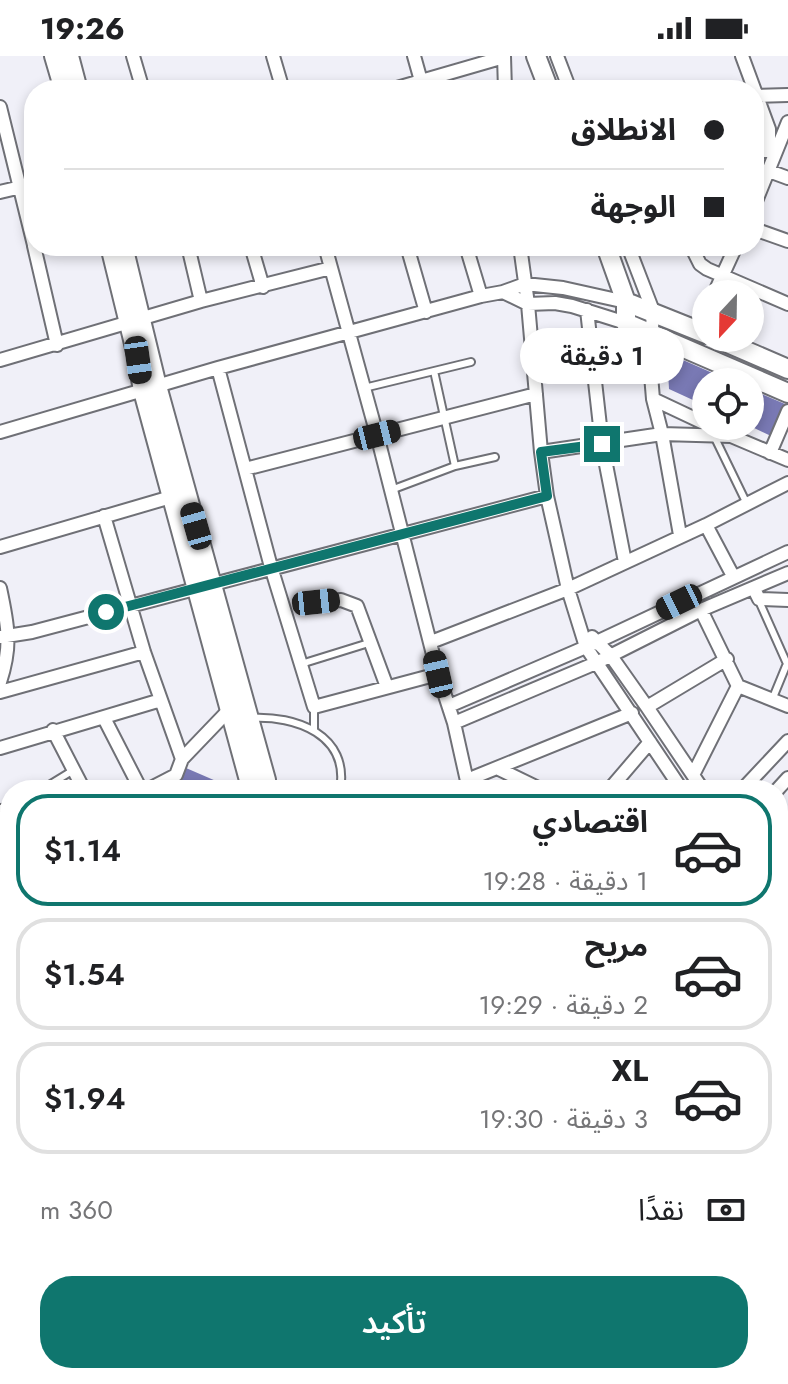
<!DOCTYPE html>
<html lang="ar">
<meta charset="utf-8">
<style>
body{margin:0;font-family:Jost,"Noto Sans Arabic",sans-serif;background:#f6f6f6;color:#202124;direction:rtl;height:100vh;display:flex;flex-direction:column;font-size:30px;white-space:nowrap}
*{box-sizing:border-box;margin:0}
p{font-size:26px;color:#757577}
.icon{flex:none;width:44px;height:44px;fill:none;stroke:currentColor;stroke-width:2;stroke-linecap:round;stroke-linejoin:round}
.map{position:relative;flex:1;overflow:hidden;direction:ltr}
.side{position:absolute;left:0px;top:724px;width:788px;height:604px;display:flex;flex-direction:column;background:#fff;border-radius:32px 32px 0 0;box-shadow:0 4px 12px #0003;direction:rtl}
.side>*{flex:none}
.hud{position:absolute;left:24px;top:24px;width:740px;height:176px;border-radius:32px;box-shadow:0 4px 12px #0003;direction:rtl;display:grid;align-content:center;height:176px;padding:0 40px;background:#fff}
.needle{width:52px;rotate:202deg}
.fabs{position:absolute;left:692px;top:224px;display:grid;gap:16px}
.fabs a{display:grid;place-items:center;width:72px;height:72px;border-radius:50%;background:#fff;box-shadow:0 4px 12px #0003;font-size:40px}
.end{position:absolute;width:36px;height:36px;margin:-18px;border:10px solid #0f766e;background:#fff;box-shadow:0 0 0 4px #fff}
.from{border-radius:50%}
.bubble{position:absolute;height:56px;border-radius:28px;background:#fff;box-shadow:0 4px 12px #0003;font-size:26px;font-weight:600;line-height:56px;text-align:center;direction:rtl}
.car{position:absolute;width:24px;height:48px;margin:-24px -12px;border-radius:10px;box-shadow:0 0 6px 2px #0007;background:linear-gradient(#222 24%,#8ab4d8 0 40%,#222 0 76%,#8ab4d8 0 86%,#222 0)}
.hud b{display:flex;align-items:center;gap:28px;height:76px;font-size:30px}
.hud b+b{border-top:2px solid #e0e0e0}
.hud i{width:20px;height:20px;background:#202124}
ul{padding:14px 0 0;list-style:none}
li{display:flex;align-items:center;gap:24px;height:112px;margin:0 16px 12px;padding:0 24px;border:4px solid #e0e0e0;border-radius:32px}
li div{flex:1}
li b{display:block;font-size:30px}
li em{font-style:normal;font-weight:600}
li.selected{border-color:#0f766e}
li>.icon{width:72px;height:72px;stroke-width:1.5}
.pay{display:flex;align-items:center;gap:20px;height:88px;padding:0 40px;font-size:30px}
.pay p{margin-inline-start:auto}
.button{display:flex;gap:16px;margin-top:auto;padding:16px 40px}
.button a{flex:1;height:92px;border-radius:32px;background:#0f766e;color:#fff;font-size:32px;font-weight:600;line-height:92px;text-align:center}
.status{display:flex;justify-content:space-between;align-items:center;height:56px;padding:0 40px;background:#fff;direction:ltr}
.status svg{height:22px;fill:currentColor}
.map>svg:first-child{display:block}
</style>
<div class="status"><b>19:26</b><svg viewBox="0 0 49 12"><path d="M0 12V9h3v3zM5 12V6h3v6zM10 12V3h3v9zM15 12V0h3v12zM26 1h20v11H26zM47 4h2v5h-2z"/></svg></div>
<div class="map">
<svg width="788" height="1328" viewBox="0 0 788 1328">
<rect width="100%" height="100%" fill="#f0f0f8"/>
<path fill="#7979b4" d="M667 297 733 326H706V350L669 333Z
M750 333 785 348 771 380 750 370Z
M186 712 223 728 221 734H176Z
M9 847 10 848V867L2 850Z"/>
<g fill="none" stroke-linecap="round" stroke-linejoin="round">
<g stroke="#6f7076" stroke-width="10">
<path id="lane" d="M434 315 471 306
M364 332 434 315 455 410 391 434
M714 380 747 448
M455 410 495 401
M759 545 788 610
M301 608 372 586
M772 644 786 610
M250 662C296 659 350 679 340 734
M314 674V651
M41 734 72 715
M174 734 176 719
M0 752 10 751
M778 790 788 783
M778 847 788 841
M0 850 10 840
M379 1318 386 1328
M220 1328 222 1318"/>
</g>
<g stroke="#6f7076" stroke-width="16">
<path id="street" d="M133 0 143 34
M273 0 283 34
M414 0 423 32
M504 0 505 34
M557 0 570 34
M742 0 769 73V95
M390 34 504 1
M754 40 788 39
M0 51 34 189
M754 96 775 94
M769 115 788 122
M0 136 34 128
M754 150 788 66
M754 173 788 185
M34 190 57 289
M188 190 201 245
M251 190 263 231
M325 190 377 379 438 618 454 667 469 734
M407 190 426 256
M466 190 481 240
M520 190 528 248 541 396 547 440 568 533 586 591 682 734
M628 190 653 255 650 307 653 343 662 378 680 479
M691 190 700 208 707 213 788 248
M503 236 528 248 555 247 572 250 626 267
M714 238 736 190
M587 254 602 388 625 506
M697 274 706 255
M0 304 201 245 331 212
M218 312 271 511 314 651 438 618
M653 343 706 368
M0 376 218 312 481 240 503 236 525 228 563 232 626 246
M541 396 662 378 731 380 788 404
M770 397 788 355
M245 413 536 338
M104 460 144 596 182 703
M706 469 788 427
M0 491 171 441
M0 532C8 569 12 590 0 626
M754 533 759 543 788 544
M316 546 341 544 357 550 387 631
M701 554 738 630
M0 581 32 576 547 440
M592 581 611 600 647 651 703 734
M431 586 568 533 706 469 733 520
M0 636 144 596
M449 650 586 591 788 496
M647 651 727 603
M104 662 141 734
M454 667 596 607 701 554 788 517
M53 674 84 734
M0 692 161 644
M497 712 542 734
M693 719 738 630 788 650
M467 724 632 657
M147 734 176 719 182 703 229 654
M609 734 650 686
M742 734 788 685
M777 734 788 722
M0 801 10 805
M0 828 10 832
M778 851 788 867
M778 883 788 900
M0 909 10 929
M778 911 788 904
M0 951 10 945
M778 970 788 975
M778 1002 788 1007
M0 1036 10 1056
M0 1093 10 1088
M778 1133 788 1139
M0 1157 10 1152
M0 1258 10 1278
M778 1284 788 1257
M30 1318 35 1328
M342 1318 351 1328
M448 1318 454 1328
M585 1318 593 1328
M494 1328 508 1318
M534 1328 550 1318
M638 1328 642 1318
M695 1328 699 1318
M761 1328 765 1318"/>
</g>
<g stroke="#6f7076" stroke-width="22">
<path id="secondary" d="M54 0 64 34
M69 0 78 34
M536 0 549 34
M110 190 138 304 143 335 250 728
M123 190 157 330 266 724
M606 190 626 246V267L788 337
M626 246 706 278
M716 282 788 313
M516 1318 523 1328"/>
</g>
<use href="#lane" stroke="#fff" stroke-width="6"/>
<use href="#street" stroke="#fff" stroke-width="12"/>
<use href="#secondary" stroke="#fff" stroke-width="18"/>
</g>
<g fill="none" stroke-linecap="round" stroke-linejoin="round">
<path stroke="#0f766e" stroke-width="10" d="M106 556 547 440 541 396 602 388"/>
</g>
</svg>
<div class="fabs">
<a><svg class="needle" viewBox="-14 -14 28 28"><path d="M0-13l5 13h-10z" fill="#e53935"/><path d="M0 13l5-13h-10z" fill="#757577"/></svg></a>
<a><svg class="icon" aria-label="locate" viewBox="0 0 24 24"><circle cx="12" cy="12" r="6"/><path d="M12 2v4M12 18v4M2 12h4M18 12h4"/></svg></a>
</div>
<i class="end from" style="left:106px;top:556px"></i>
<i class="end" style="left:602px;top:388px"></i>
<div class="bubble" style="left:520px;top:272px;width:164px">1 دقيقة</div>
<i class="car" style="left:138px;top:304px;rotate:172deg"></i>
<i class="car" style="left:377px;top:379px;rotate:76deg"></i>
<i class="car" style="left:196px;top:470px;rotate:344deg"></i>
<i class="car" style="left:316px;top:546px;rotate:84deg"></i>
<i class="car" style="left:679px;top:546px;rotate:244deg"></i>
<i class="car" style="left:438px;top:618px;rotate:347deg"></i>
<div class="hud">
<b><i class="from"></i>الانطلاق</b>
<b><i></i>الوجهة</b>
</div>
<section class="side">
<ul>
<li class="selected"><svg class="icon" aria-label="car" viewBox="0 0 24 24"><path d="M5 17H2v-5l4-1 3-4h7l3 4 3 1v5h-3M9 17h6M6 11h13"/><circle cx="7" cy="17" r="2"/><circle cx="17" cy="17" r="2"/></svg><div><b>اقتصادي</b><p>1 دقيقة · 19:28</p></div><em>$1.14</em></li>
<li><svg class="icon" aria-label="car" viewBox="0 0 24 24"><path d="M5 17H2v-5l4-1 3-4h7l3 4 3 1v5h-3M9 17h6M6 11h13"/><circle cx="7" cy="17" r="2"/><circle cx="17" cy="17" r="2"/></svg><div><b>مريح</b><p>2 دقيقة · 19:29</p></div><em>$1.54</em></li>
<li><svg class="icon" aria-label="car" viewBox="0 0 24 24"><path d="M5 17H2v-5l4-1 3-4h7l3 4 3 1v5h-3M9 17h6M6 11h13"/><circle cx="7" cy="17" r="2"/><circle cx="17" cy="17" r="2"/></svg><div><b>XL</b><p>3 دقيقة · 19:30</p></div><em>$1.94</em></li>
</ul>
<div class="pay"><svg class="icon" aria-label="cash" viewBox="0 0 24 24"><path d="M3 7h18v10H3z"/><circle cx="12" cy="12" r="2"/></svg>نقدًا<p>360 m</p></div>
<div class="button"><a>تأكيد</a></div>
</section>
</div>
